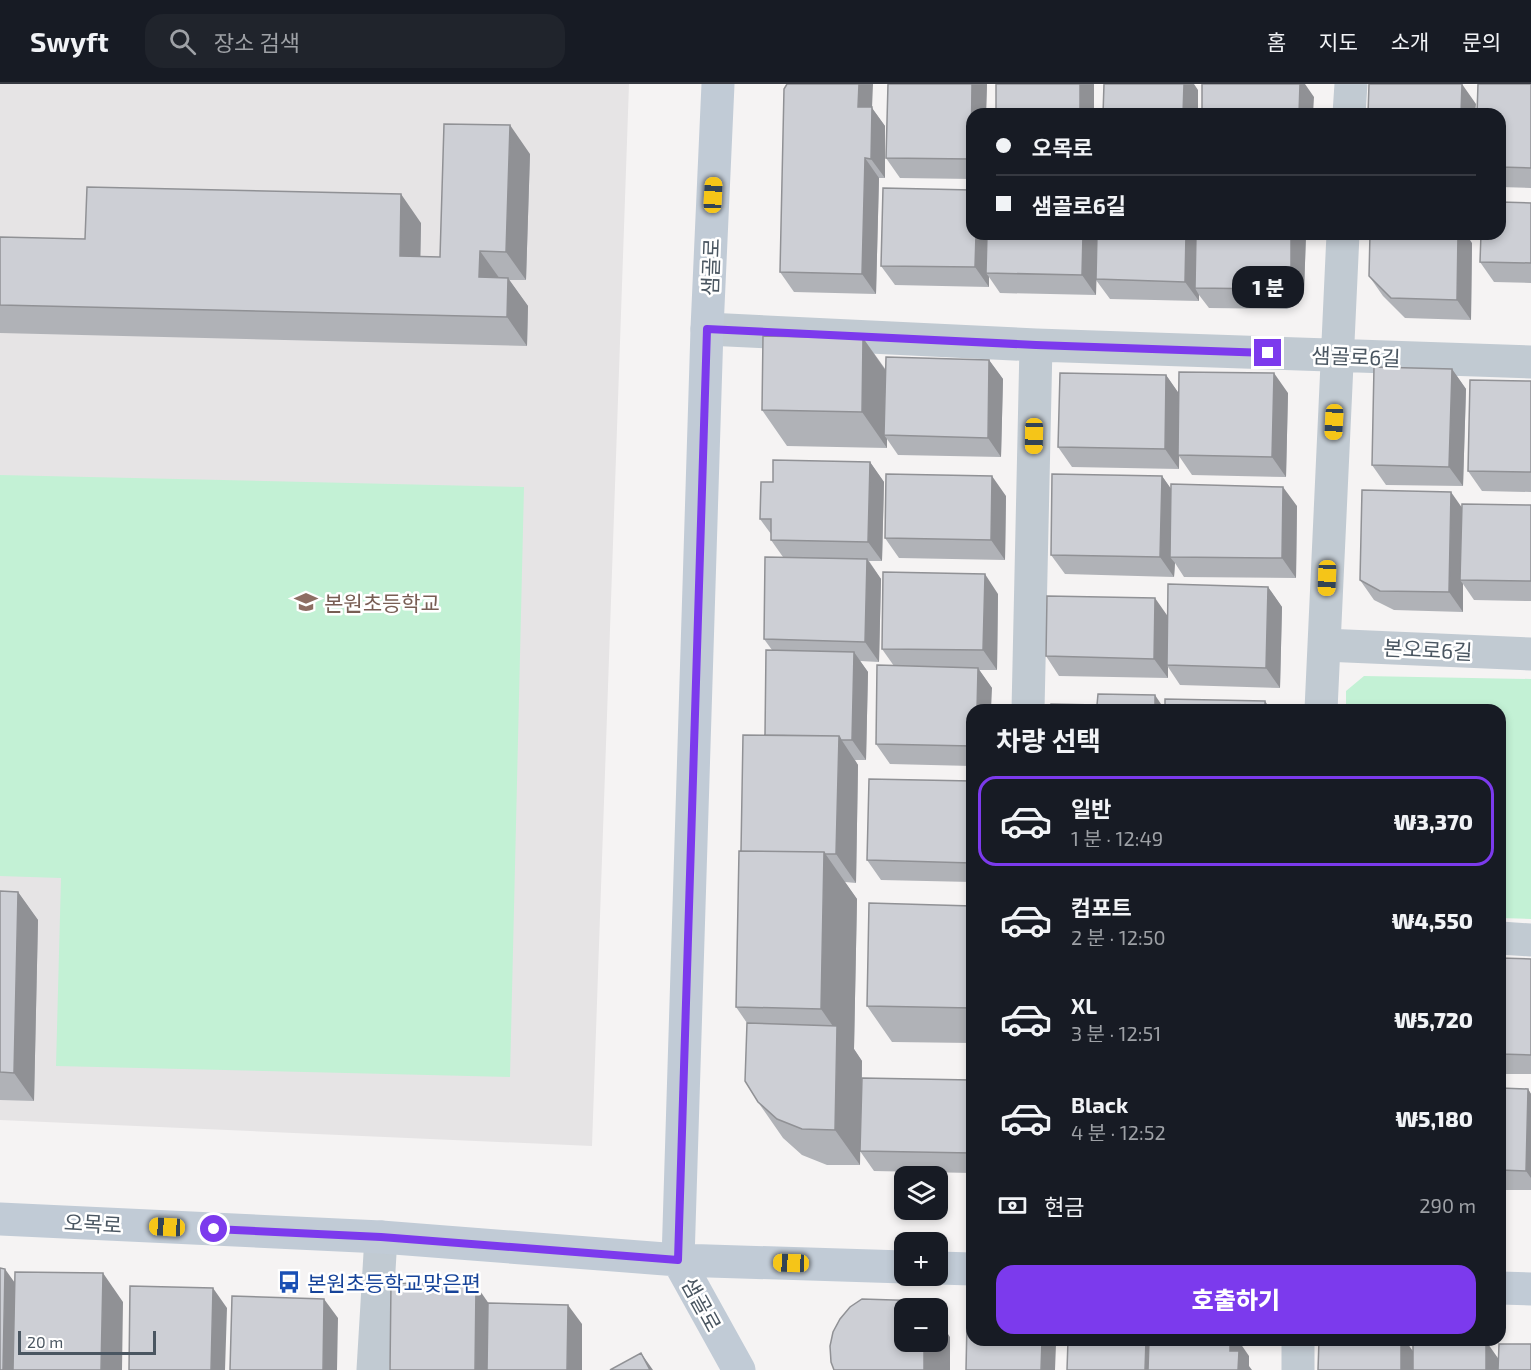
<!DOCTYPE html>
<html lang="ko">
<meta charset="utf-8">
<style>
body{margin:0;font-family:"Exo 2","Noto Sans KR",sans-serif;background:#20242c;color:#f1f3f6;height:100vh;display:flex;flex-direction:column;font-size:22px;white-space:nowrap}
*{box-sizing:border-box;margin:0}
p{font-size:20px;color:#9ea1a6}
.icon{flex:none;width:33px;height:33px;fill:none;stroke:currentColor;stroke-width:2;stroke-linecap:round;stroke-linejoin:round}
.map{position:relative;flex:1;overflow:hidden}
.side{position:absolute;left:966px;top:620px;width:540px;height:642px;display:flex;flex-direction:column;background:#171b24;border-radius:18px;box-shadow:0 3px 9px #0003}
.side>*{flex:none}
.hud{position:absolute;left:966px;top:24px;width:540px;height:132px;border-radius:18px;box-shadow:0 3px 9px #0003;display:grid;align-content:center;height:132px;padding:0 30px;background:#171b24}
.buttons{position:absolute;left:894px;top:1082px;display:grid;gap:12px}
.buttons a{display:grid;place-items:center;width:54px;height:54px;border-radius:12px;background:#171b24;box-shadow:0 3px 9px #0003;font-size:30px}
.scale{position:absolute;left:18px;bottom:15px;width:138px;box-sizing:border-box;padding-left:6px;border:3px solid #4a5661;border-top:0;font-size:16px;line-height:21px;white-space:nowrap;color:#4a5661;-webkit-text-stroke:4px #fff;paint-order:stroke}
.end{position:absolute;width:27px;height:27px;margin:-14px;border:8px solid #7c3aed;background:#fff;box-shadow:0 0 0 3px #fff}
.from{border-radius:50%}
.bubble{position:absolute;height:42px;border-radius:18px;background:#171b24;box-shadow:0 3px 9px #0003;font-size:20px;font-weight:800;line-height:42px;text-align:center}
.car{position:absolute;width:18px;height:36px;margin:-18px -9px;border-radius:8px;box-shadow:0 0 4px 2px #0007;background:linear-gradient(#f5c518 24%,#345 0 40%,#f5c518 0 76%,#345 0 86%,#f5c518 0)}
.hud b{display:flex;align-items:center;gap:21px;height:57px;font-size:22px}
.hud b+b{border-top:2px solid #363941}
.hud i{width:15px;height:15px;background:#f1f3f6}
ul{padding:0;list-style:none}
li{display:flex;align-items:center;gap:18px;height:90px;margin:0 12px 9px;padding:0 18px;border:3px solid transparent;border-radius:18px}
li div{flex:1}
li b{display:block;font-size:22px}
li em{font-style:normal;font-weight:800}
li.on{border-color:#7c3aed}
li>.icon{width:54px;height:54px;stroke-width:1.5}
h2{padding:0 30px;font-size:27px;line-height:72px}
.pay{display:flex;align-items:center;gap:15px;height:66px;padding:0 30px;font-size:22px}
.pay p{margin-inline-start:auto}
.cta{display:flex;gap:12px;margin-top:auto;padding:12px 30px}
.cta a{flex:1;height:69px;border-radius:18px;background:#7c3aed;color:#fff;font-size:24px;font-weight:800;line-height:69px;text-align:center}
header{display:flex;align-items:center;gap:36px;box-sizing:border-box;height:84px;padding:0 30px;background:#171b24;border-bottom:2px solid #363941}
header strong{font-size:28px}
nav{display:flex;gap:33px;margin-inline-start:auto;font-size:21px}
.search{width:420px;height:54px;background:#20242c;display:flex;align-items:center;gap:15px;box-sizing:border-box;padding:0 21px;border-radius:18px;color:#9ea1a6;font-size:22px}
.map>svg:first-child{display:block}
</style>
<header>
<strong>Swyft</strong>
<div class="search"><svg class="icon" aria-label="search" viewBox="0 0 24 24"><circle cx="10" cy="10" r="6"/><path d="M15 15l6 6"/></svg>장소 검색</div>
<nav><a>홈</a><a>지도</a><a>소개</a><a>문의</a></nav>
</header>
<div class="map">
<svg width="1531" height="1286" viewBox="0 0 1531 1286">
<rect width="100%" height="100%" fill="#f5f3f3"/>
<path fill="#e6e4e5" d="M0 0H629L592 1062 0 1036Z"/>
<path fill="#c3f1d5" d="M0 391 524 403 510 993 56 982 61 794 0 792Z
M1364 592 1531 595V835L1500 834V626L1346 625V607Z"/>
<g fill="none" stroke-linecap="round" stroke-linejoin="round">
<path stroke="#c1cad2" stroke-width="33" d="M1349 30 1351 0
M707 245 1036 261 1531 278
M1324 561 1531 570
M1028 626 1036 261
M1321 626 1343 150
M1500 854 1531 856
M373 1286 381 1153
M1298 1286V1256"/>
<path stroke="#c1cbd6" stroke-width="33" d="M718 0 707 245 678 1176 739 1286
M0 1135 381 1153 678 1176 904 1183
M938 1184 972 1185
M1500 1204 1531 1205"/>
</g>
<path fill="#b0b2b7" d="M888 0H987L986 30H972V95L900 94 886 74Z
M1531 0V104L1500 103V30Z
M872 24 885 42V94H879L876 210 794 208 780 188Z
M530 70 526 196H509L528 222 527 262 0 249V153L85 155 421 139 420 173H440Z
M1531 119V199L1494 198 1480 178Z
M972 150H1306L1304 208 1298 220 1287 225 1209 224 1199 211V217L1110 215 1096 196V211L1000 209 989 193V203L895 201 881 182Z
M1472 159 1471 236 1405 234 1383 212 1369 192Z
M863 254 886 286 989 276 1003 295 1001 373 898 371 887 355V364L787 362 762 326Z
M1452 285 1466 305 1463 402 1386 401 1372 381Z
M1166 291 1179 310 1288 309 1286 393 1192 391 1179 372V385L1072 383 1058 363Z
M1531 297V408L1482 407 1468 387Z
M870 378 884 398 882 477H869L881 495 879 578 860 577 868 588 866 676H855L858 681 856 799 845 798 857 815 854 965 862 977V994L972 996V1089L874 1087 860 1067V1081H827L802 1071 783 1054 758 1018 747 939 736 923 741 767 765 651 772 566 764 555 783 473 771 456V450L760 435 773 398Z
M1162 392 1171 405 1297 422 1296 494 1184 493 1175 479 1174 493 1065 490 1051 471Z
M1006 412 1005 476 899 474 885 454Z
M1531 421V517L1474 516 1463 500V528L1394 526 1374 516 1360 496 1462 424Z
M1268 503 1282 523 1280 604 1180 601 1168 583V594L1059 592 1046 572 1168 532Z
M998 510 997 586H979L992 604 972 626V682L890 680 876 660 894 582 882 565Z
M972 697V798L881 796 867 776Z
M0 807 18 808 38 836 34 1017 0 1016Z
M972 822V959L892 958 867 922Z
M1500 874 1531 875V990H1500Z
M1500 1004 1528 1005 1531 1010V1106H1500Z"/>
<path fill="#909195" d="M859 0H873L872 24 885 42V94L871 75 858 23Z
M972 0H987L986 30H972V77L971 75Z
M1080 0H1094V30H1080Z
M1184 0H1194L1198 6V30H1183Z
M1300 0H1305L1314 13 1313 30H1299Z
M1462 0 1476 20 1475 30H1461Z
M510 41 530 70 526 196 506 168Z
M865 74 879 94 876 210 862 190Z
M401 110 421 139 420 201 400 172Z
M976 150H990L986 189 989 193V203L975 183Z
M1083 150H1098L1096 211 1082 191Z
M1186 150H1200L1195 204 1199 211V217L1185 198Z
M1291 150H1306L1304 208 1298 220 1284 201Z
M1458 150H1466L1472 159 1471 236 1457 216Z
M480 167 500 195 479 193Z
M508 194 528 222 527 262 507 233Z
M863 254 888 290 884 351 887 355V364L862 328Z
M989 276 1003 295 1001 373 988 354Z
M1452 285 1466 305 1463 402 1449 383Z
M1274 289 1288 309 1286 393 1272 373Z
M1166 291 1180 311 1179 385 1165 365Z
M870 378 884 398 882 477 868 458Z
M992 392 1006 412 1005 476 991 456Z
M1162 392 1176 412 1170 473 1175 479 1174 493 1160 473Z
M1283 403 1297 422 1296 494 1282 474Z
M1451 408 1465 428 1460 496 1463 500V528L1449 508Z
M867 475 881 495 879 578 865 558Z
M985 490 998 510 997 586 983 566Z
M1268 503 1282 523 1280 604 1266 584Z
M1155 514 1169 534 1167 581 1168 583V594L1154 575Z
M854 568 868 588 866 676 852 656Z
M978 584 992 604 991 626H977Z
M1155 611 1165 626H1155Z
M1265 617 1271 626H1265Z
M839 652 858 681 856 799 836 770Z
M824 768 857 815 854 965 862 977 860 1081 835 1046 837 948 821 925Z
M18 808 38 836 34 1017 14 989Z
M1528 1005 1531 1010V1094L1526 1087Z
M5 1185 25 1213 23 1286H3Z
M103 1189 123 1218 122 1286H101Z
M476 1201 496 1230 495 1286H475Z
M213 1204 227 1224 225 1286H211Z
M324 1215 338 1234 337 1286H323Z
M925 1217 930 1224H925Z
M568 1221 582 1240V1286H567Z
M938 1235 950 1253V1286H924V1257H938Z
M1042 1256H1052L1056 1260 1055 1286H1041Z
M1146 1256H1152L1159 1286H1145Z
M1230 1256H1238L1249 1272V1282L1252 1286H1238L1230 1267Z
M1401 1256H1405L1415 1270V1286H1401Z
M1486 1257 1500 1277V1286H1486Z
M641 1269 653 1286H650Z"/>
<path fill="#cdcfd5" stroke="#909195" stroke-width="1.5" d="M787 0H859L858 23H872L871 75 865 74 862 190 780 188 784 5Z
M888 0H972L971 75 886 74Z
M996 0H1080V30H996Z
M1104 0H1184L1183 30H1103Z
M1202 0H1300L1299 30H1202Z
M1369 0H1462L1461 30H1368Z
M1478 0H1531V84L1500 83V30H1477Z
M444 40 510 41 506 168 480 167 479 193 508 194 507 233 0 221V153L85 155 87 103 401 110 400 172 440 173Z
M883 104 972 106V150H976L975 183 881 182Z
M1500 118 1531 119V179L1480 178 1481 150H1500Z
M987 150H1083L1082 191 986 189Z
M1097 150H1186L1185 198 1096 195Z
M1196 150H1291V188L1284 201 1273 205 1195 204Z
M1370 150H1458L1457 216 1391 214 1369 192Z
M763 252 863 254 862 328 762 326Z
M886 273 989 276 988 354 884 351Z
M1374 283 1452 285 1449 383 1372 381Z
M1179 288 1274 289 1272 373 1178 371Z
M1060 289 1166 291 1165 365 1058 363Z
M1470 296 1531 297V388L1468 387Z
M773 376 870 378 868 458 771 456V435H760L761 398H773Z
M886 390 992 392 991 456 885 454Z
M1052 390 1162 392 1160 473 1051 471Z
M1171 400 1283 403 1282 474 1170 473Z
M1362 406 1451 408 1449 508 1380 507 1360 496Z
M1462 420 1531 421V497L1460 496Z
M765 473 867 475 865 558 764 555Z
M883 488 985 490 983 566 882 565Z
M1168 500 1268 503 1266 584 1167 581Z
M1047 512 1155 514 1154 575 1046 572Z
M766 566 854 568 852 656H841L839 652 765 651Z
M877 581 978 584 977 626H972V662L876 660Z
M1098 610 1155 611V626H1051V620L1097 621Z
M1165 615 1265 617V626H1165Z
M743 651 839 652 836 770H825L824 768 741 767Z
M869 695 972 697V779L867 776Z
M739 767 824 768 821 925 736 923Z
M0 807 18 808 14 989 0 988Z
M869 819 972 822V924L867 922Z
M1500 874 1531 875V971L1500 970Z
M747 939 837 942 835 1046 802 1045 777 1035 758 1018 745 997Z
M862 994 972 996V1069L860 1067Z
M1500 1004 1528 1005 1526 1087 1500 1086Z
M0 1184 5 1185 3 1286H0Z
M15 1188 103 1189 101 1286H13Z
M391 1199 476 1201 475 1286H390Z
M130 1202 213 1204 211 1286H129Z
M232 1212 324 1215 323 1286H230Z
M862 1215 925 1217V1224H904V1257H924V1286H834L831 1278 830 1262 833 1248 840 1235 850 1223Z
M488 1219 568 1221 567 1286H487Z
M967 1239H972V1256H1042L1041 1286H966Z
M1068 1256H1146L1145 1286H1067Z
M1149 1256H1230V1267H1239L1238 1286H1148Z
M1319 1256H1401V1286H1318Z
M1413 1256 1486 1257V1286H1413Z
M1499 1260H1531V1286H1498Z
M641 1269 650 1286H610Z"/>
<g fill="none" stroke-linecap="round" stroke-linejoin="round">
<path stroke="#7c3aed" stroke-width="8" d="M214 1145 381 1153 678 1176 707 245 1036 261 1268 269"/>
</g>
<defs>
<g id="school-bare" transform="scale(1.8)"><path d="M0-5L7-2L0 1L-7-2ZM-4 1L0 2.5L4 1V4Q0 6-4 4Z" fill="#8d6e63" stroke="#fff" stroke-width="2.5" paint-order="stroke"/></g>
<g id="bus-bare" transform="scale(1.8)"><path d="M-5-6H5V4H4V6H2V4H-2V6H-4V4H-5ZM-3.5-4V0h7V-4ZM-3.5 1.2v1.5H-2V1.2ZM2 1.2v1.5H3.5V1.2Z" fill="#1a4fb4" stroke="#fff" stroke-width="2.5" paint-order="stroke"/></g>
</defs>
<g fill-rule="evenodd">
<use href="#school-bare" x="306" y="518"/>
<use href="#bus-bare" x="289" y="1198"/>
</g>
<g text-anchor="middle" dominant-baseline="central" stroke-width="5" stroke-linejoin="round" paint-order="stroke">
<g font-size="21" fill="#4a5661" stroke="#fff">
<text transform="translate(710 183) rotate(-88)">샘골로</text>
<text transform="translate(1356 272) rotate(2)">샘골로6길</text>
<text transform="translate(1428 565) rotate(3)">본오로6길</text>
<text transform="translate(93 1139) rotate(3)">오목로</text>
<text transform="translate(702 1220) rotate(61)">샘골로</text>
</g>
<g font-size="21" fill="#785e54" stroke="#fff" text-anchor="start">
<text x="324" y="518">본원초등학교</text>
</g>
<g font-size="21" fill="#164399" stroke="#fff" text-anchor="start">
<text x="307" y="1198">본원초등학교맞은편</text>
</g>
</g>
</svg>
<div class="buttons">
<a><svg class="icon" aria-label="layers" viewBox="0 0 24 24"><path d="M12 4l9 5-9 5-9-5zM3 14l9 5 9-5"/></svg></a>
<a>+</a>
<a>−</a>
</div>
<div class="scale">20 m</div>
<i class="end from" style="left:214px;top:1145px"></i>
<i class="end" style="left:1268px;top:269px"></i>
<div class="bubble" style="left:1232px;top:182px;width:72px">1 분</div>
<i class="car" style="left:713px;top:111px;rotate:3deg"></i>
<i class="car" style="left:1334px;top:338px;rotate:183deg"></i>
<i class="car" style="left:1034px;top:352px;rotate:181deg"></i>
<i class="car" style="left:1327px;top:494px;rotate:182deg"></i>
<i class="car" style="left:167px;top:1143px;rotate:273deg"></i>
<i class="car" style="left:791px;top:1179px;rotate:272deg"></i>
<div class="hud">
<b><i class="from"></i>오목로</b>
<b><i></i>샘골로6길</b>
</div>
<section class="side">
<h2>차량 선택</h2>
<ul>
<li class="on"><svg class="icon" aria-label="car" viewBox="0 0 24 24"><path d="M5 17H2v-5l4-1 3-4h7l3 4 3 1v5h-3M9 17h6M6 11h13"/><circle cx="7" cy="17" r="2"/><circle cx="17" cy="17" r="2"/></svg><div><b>일반</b><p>1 분 · 12:49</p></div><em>₩3,370</em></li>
<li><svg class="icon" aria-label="car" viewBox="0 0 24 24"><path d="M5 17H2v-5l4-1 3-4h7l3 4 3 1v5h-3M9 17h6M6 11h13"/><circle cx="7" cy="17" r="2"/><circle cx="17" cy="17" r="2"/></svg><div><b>컴포트</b><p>2 분 · 12:50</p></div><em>₩4,550</em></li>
<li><svg class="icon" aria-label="car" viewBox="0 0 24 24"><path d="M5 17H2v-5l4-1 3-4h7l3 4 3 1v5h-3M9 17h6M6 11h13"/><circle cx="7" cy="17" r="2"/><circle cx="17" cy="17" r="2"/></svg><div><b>XL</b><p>3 분 · 12:51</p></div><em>₩5,720</em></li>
<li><svg class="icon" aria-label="car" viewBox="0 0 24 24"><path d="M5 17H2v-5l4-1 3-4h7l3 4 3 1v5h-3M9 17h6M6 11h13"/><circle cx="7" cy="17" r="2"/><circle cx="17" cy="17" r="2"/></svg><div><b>Black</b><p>4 분 · 12:52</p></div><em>₩5,180</em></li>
</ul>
<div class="pay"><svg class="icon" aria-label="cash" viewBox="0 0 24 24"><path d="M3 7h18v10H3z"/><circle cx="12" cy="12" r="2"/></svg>현금<p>290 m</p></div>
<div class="cta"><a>호출하기</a></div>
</section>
</div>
